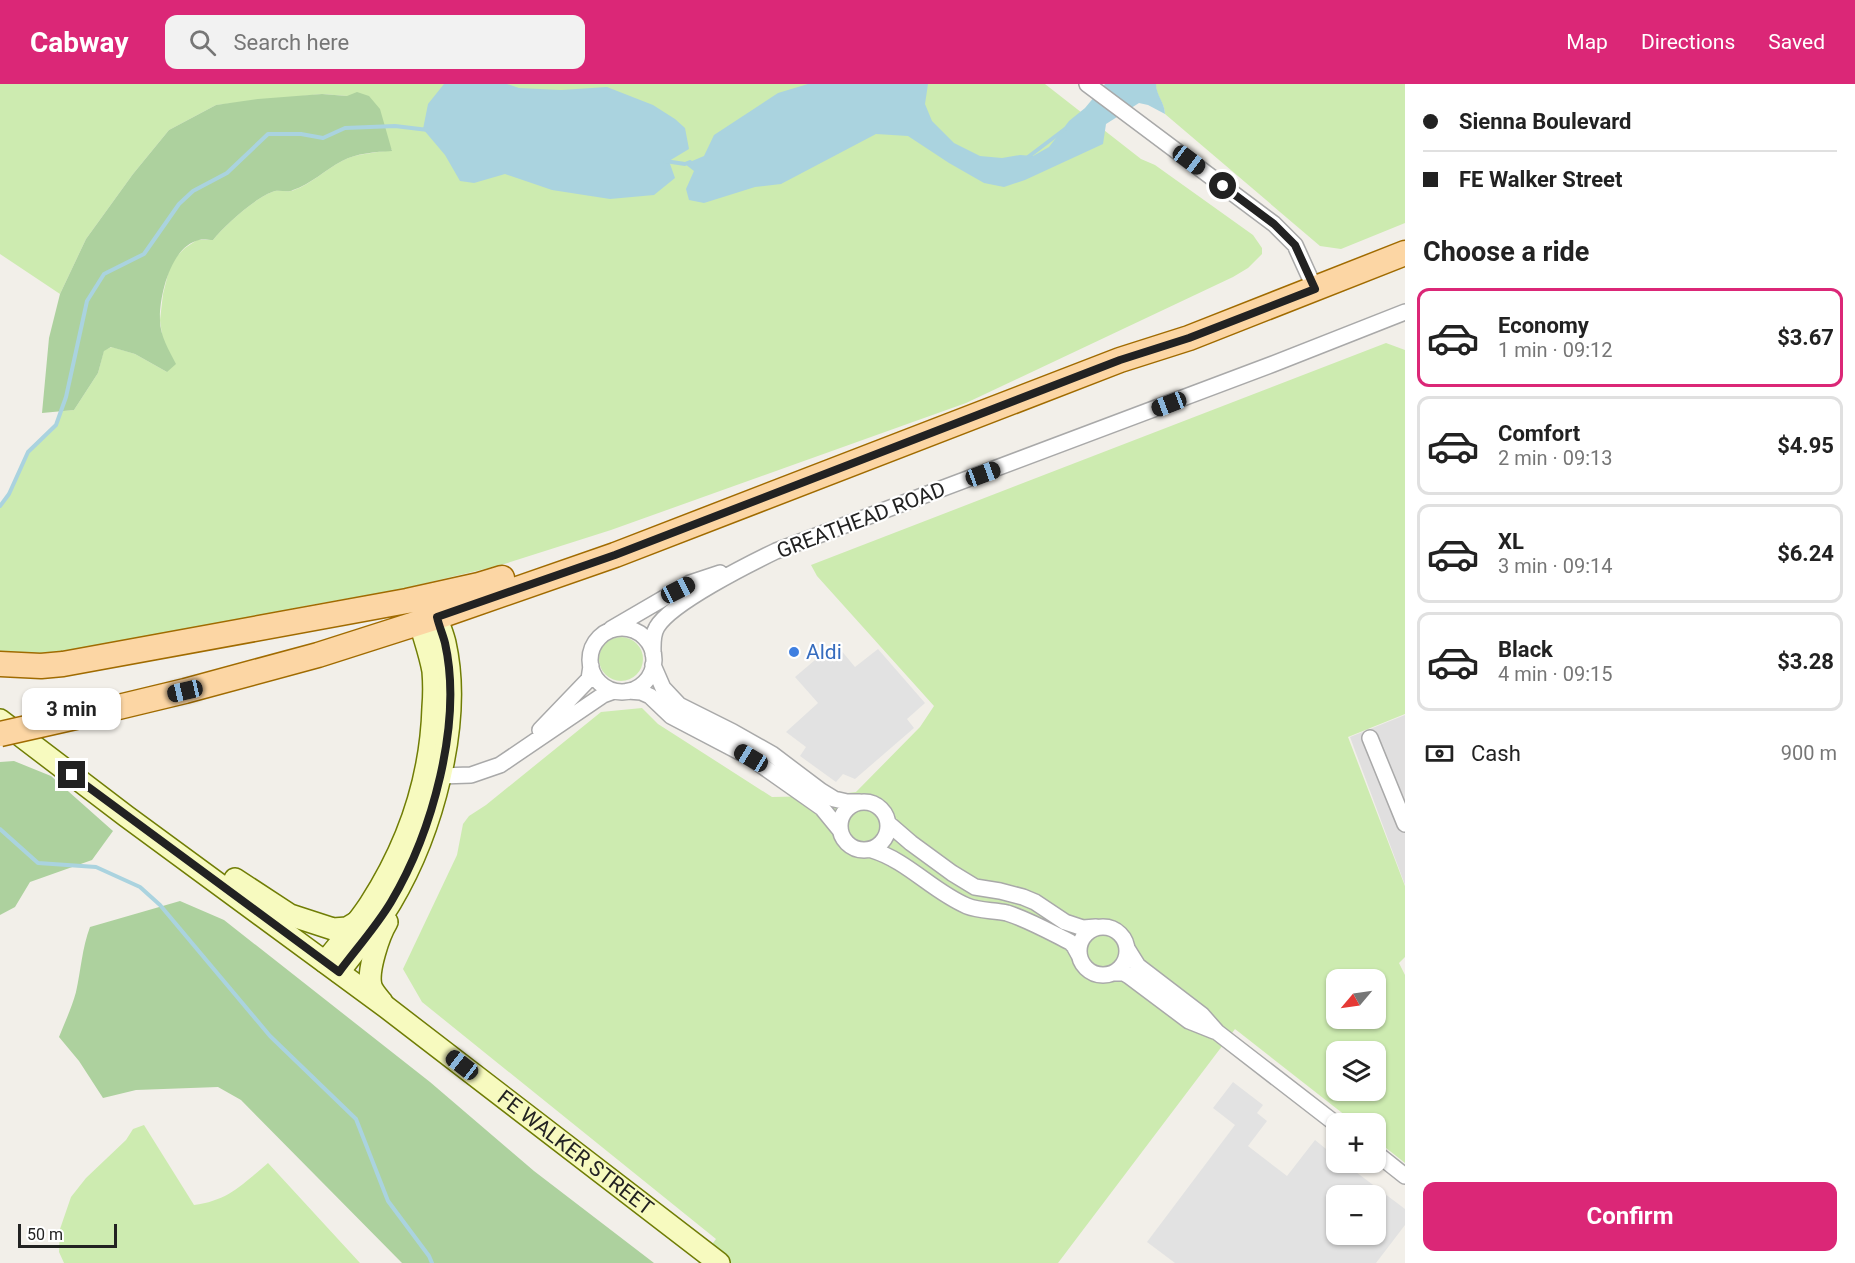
<!DOCTYPE html>
<meta charset="utf-8">
<style>
body{margin:0;font-family:Roboto,sans-serif;background:#f2f2f2;color:#222;height:100vh;display:flex;flex-direction:column;font-size:22px;white-space:nowrap}
*{box-sizing:border-box;margin:0}
p{font-size:20px;color:#767676}
.icon{flex:none;width:33px;height:33px;fill:none;stroke:currentColor;stroke-width:2;stroke-linecap:round;stroke-linejoin:round}
.map{position:relative;flex:1;overflow:hidden}
.details{display:flex;flex-direction:column;background:#fff;width:450px}
.details>*{flex:none}
.hud{display:grid;align-content:center;height:132px;padding:0 18px;background:#fff}
.needle{width:39px;rotate:241deg}
.tools{position:absolute;left:1326px;top:885px;display:grid;gap:12px}
.tools a{display:grid;place-items:center;width:60px;height:60px;border-radius:12px;background:#fff;box-shadow:0 2px 4px #0004;font-size:30px}
.scale{position:absolute;left:18px;bottom:15px;width:99px;box-sizing:border-box;padding-left:6px;border:3px solid #222;border-top:0;font-size:16px;line-height:21px;white-space:nowrap;color:#222;-webkit-text-stroke:4px #fff;paint-order:stroke}
.end{position:absolute;width:27px;height:27px;margin:-14px;border:8px solid #222;background:#fff;box-shadow:0 0 0 3px #fff}
.from{border-radius:50%}
.bubble{position:absolute;height:42px;border-radius:12px;background:#fff;box-shadow:0 2px 4px #0004;font-size:20px;font-weight:700;line-height:42px;text-align:center}
.car{position:absolute;width:18px;height:36px;margin:-18px -9px;border-radius:8px;box-shadow:0 0 4px 2px #0007;background:linear-gradient(#222 24%,#8ab4d8 0 40%,#222 0 76%,#8ab4d8 0 86%,#222 0)}
.hud b{display:flex;align-items:center;gap:21px;height:57px;font-size:22px}
.hud b+b{border-top:2px solid #e0e0e0}
.hud i{width:15px;height:15px;background:#222}
ul{padding:0;list-style:none}
li{display:flex;align-items:center;gap:18px;height:99px;margin:0 12px 9px;padding:0 6px;border:3px solid #e0e0e0;border-radius:12px}
li div{flex:1}
li b{display:block;font-size:22px}
li em{font-style:normal;font-weight:700}
li.selected{border-color:#db2777}
li>.icon{width:54px;height:54px;stroke-width:1.5}
h2{padding:0 18px;font-size:27px;line-height:72px}
.pay{display:flex;align-items:center;gap:15px;height:66px;padding:0 18px;font-size:22px}
.pay p{margin-inline-start:auto}
.cta{display:flex;gap:12px;margin-top:auto;padding:12px 18px}
.cta a{flex:1;height:69px;border-radius:12px;background:#db2777;color:#fff;font-size:24px;font-weight:700;line-height:69px;text-align:center}
header{display:flex;align-items:center;gap:36px;box-sizing:border-box;height:84px;padding:0 30px;background:#db2777;color:#fff}
header strong{font-size:28px}
nav{display:flex;gap:33px;margin-inline-start:auto;font-size:21px}
.search{width:420px;height:54px;background:#f2f2f2;display:flex;align-items:center;gap:15px;box-sizing:border-box;padding:0 21px;border-radius:12px;color:#767676;font-size:22px}
main{display:flex;flex:1;min-height:0}
.map>svg:first-child{display:block}
</style>
<header>
<strong>Cabway</strong>
<div class="search"><svg class="icon" aria-label="search" viewBox="0 0 24 24"><circle cx="10" cy="10" r="6"/><path d="M15 15l6 6"/></svg>Search here</div>
<nav><a>Map</a><a>Directions</a><a>Saved</a></nav>
</header>
<main>
<div class="map">
<svg width="1405" height="1179" viewBox="0 0 1405 1179">
<rect width="100%" height="100%" fill="#f2efe9"/>
<path fill="#e0dfdf" d="M1405 631V801L1350 653Z"/>
<path fill="#cdebb0" fill-rule="evenodd" d="M0 0H1045L1141 75 1155 81 1253 151 1262 164V170L1248 184 1233 193 966 319 611 446 501 481 397 506 310 521 132 560 40 572 0 568V422L9 410 28 368 56 341 62 327 74 326 98 289 104 266 112 263 135 270 167 288 160 236 163 210 171 178 185 164 197 156H213C225 141 257 112 275 107 281 106 288 109 294 106 311 100 325 86 342 77 357 69 375 69 392 66L347 12 322 10 216 21 169 46 133 90 86 155 60 210 0 170Z
M1156 0H1405V139L1341 165 1320 162 1165 30C1165 19 1155 11 1156 0Z
M1386 259 1405 266V630L1348 653 1405 802V873L1399 879 1405 891V1079L1376 1056V1040L1355 1039 1235 945 1058 1179H698L716 1155 422 918 403 885 457 771 463 740 469 732 486 721 601 628 642 624 658 640 772 713 822 712 856 708 920 643 934 622 817 492 811 481ZM1336 896H1376V934H1336ZM1336 968H1376V1006H1336Z
M599 575a22 22 0 1 1 44 0a22 22 0 1 1-44 0Z
M144 1041 194 1121C228 1117 243 1100 268 1079L360 1179H64L59 1168 60 1145 71 1113 86 1094 126 1056 133 1045Z"/>
<path fill="#add19e" d="M357 8 369 12 380 25 392 67C375 68 357 69 342 77 325 86 311 100 293 106 288 109 281 106 275 107 257 112 225 141 213 156 209 156 203 155 199 156 171 162 159 212 160 236 160 252 169 266 176 280L167 288 135 270 111 263 104 267 98 289 74 326 42 329 49 254 60 210 86 155 133 90 169 46 216 21 258 15 322 10 347 12Z
M14 677 51 692 113 747 92 776 30 798 15 823 0 831V678Z
M180 817 224 836 430 998 534 1087 654 1179H402L241 1016 218 1003 136 1006 103 1014 79 977 59 953C65 938 72 923 76 908 81 886 82 864 90 843Z"/>
<path fill="#e2e2e2" fill-rule="evenodd" d="M835 559 855 583 878 565 925 619 907 635 914 644 855 695 843 690 836 698 800 672 806 663 786 648 818 619 795 593Z
M1233 998 1263 1021 1257 1029 1267 1037 1248 1062 1287 1092 1315 1056 1336 1073V1078L1344 1079 1405 1125V1141L1376 1179H1175L1147 1158 1235 1041 1213 1024ZM1336 1112H1376V1150H1336Z"/>
<path fill="#aad3df" d="M444 0H507L519 4 561 6 607 3 653 21 675 35 685 44 689 65 669 77 675 94 654 111 610 115 552 106 505 90 474 99 460 97 445 71 423 45 428 20Z
M808 0H928L925 20 932 37 954 59 980 72 1002 74 1020 71 1033 72 1049 63 1069 37 1085 24 1105 0H1156C1156 11 1165 19 1165 30L1148 21 1139 19 1106 40 1103 60 1025 96 1004 103 984 99 949 79 908 52 876 50 781 100 755 103 704 119 689 116 686 105 694 87 685 80 704 72 714 51 778 9Z"/>
<g fill="none" stroke-linecap="round" stroke-linejoin="round">
<path stroke="#aad3df" stroke-width="4" d="M1028 73 1065 45
M665 77 685 80 690 78
M0 422 9 410 28 368 56 341 66 313 87 217 104 190 144 170 179 120 193 107 227 89 268 50H301L323 54 345 44 395 42 428 46
M0 745 38 779 96 783 140 803 160 821 270 952 356 1035 388 1117 429 1172 432 1179"/>
<g stroke="#a9a9a9" stroke-width="18">
<path id="street" d="M1087 0 1274 140 1295 161 1315 205
M590 576a32 32 0 1 1 64 0a32 32 0 1 1-64 0Z
M611 545 690 499 720 489
M653 570C653 560 652 551 657 543 671 519 749 480 776 467L1273 280 1405 228
M653 581 663 604 679 621 733 648 772 670 821 707 834 715 847 718H860
M628 607 641 608 650 612 671 632 751 674 822 724 840 746
M540 646 589 595 591 582
M1370 654 1405 740
M440 692 471 691 500 681 603 611 614 607
M840 742a24 24 0 1 1 48 0a24 24 0 1 1-48 0Z
M889 740 911 759 952 789 975 803 1000 807 1023 813 1035 818 1065 838 1083 844 1096 843
M872 766C908 777 932 807 967 822 979 827 994 826 1007 829 1029 836 1050 848 1070 858L1074 862 1079 871
M1079 867a24 24 0 1 1 48 0a24 24 0 1 1-48 0Z
M1128 866 1138 882 1202 931 1217 948 1336 1040
M1114 889H1124L1129 892 1189 937 1214 947
M1376 1069 1405 1092"/>
</g>
<g stroke="#707d05" stroke-width="24">
<g id="secondary">
<path id="s1" d="M0 636 126 732 386 923 719 1179"/>
<path d="M235 795 290 831 333 845 347 844 357 838"/>
<path d="M325 878C340 859 357 840 370 820 408 761 431 694 433 623 434 611 434 599 433 587 430 570 424 554 420 539"/>
<path d="M339 888C356 865 376 843 391 818 432 749 463 639 445 559 443 550 439 542 437 533"/>
<path d="M382 918C378 913 373 908 371 902 367 887 379 851 387 838"/>
</g>
</g>
<g stroke="#a06b00" stroke-width="27">
<path id="primary" d="M0 580 41 582 63 580 407 517 479 501 502 494
M102 627 185 607 318 571 437 533 615 471 1120 276 1189 254 1405 169"/>
</g>
<use href="#street" stroke="#fff" stroke-width="15"/>
<use href="#secondary" stroke="#f7fabf" stroke-width="21"/>
<use href="#primary" stroke="#fcd6a4" stroke-width="24"/>
<g stroke="#a06b00" stroke-width="27" stroke-linecap="butt">
<path id="primary-bridge" d="M0 650 102 627"/>
</g>
<use href="#primary-bridge" stroke="#fcd6a4" stroke-width="24"/>
</g>
<g fill="none" stroke-linecap="round" stroke-linejoin="round">
<path stroke="#222" stroke-width="8" d="M72 691 339 888C356 865 376 843 391 818 432 749 463 639 445 559 443 551 439 542 437 533L615 471 1120 276 1189 254 1315 205 1295 161 1274 140 1223 102"/>
</g>
<circle fill="#3f7fe0" stroke="#fff" stroke-width="2" cx="794" cy="568" r="6"/>
<g text-anchor="middle" dominant-baseline="central" stroke-width="4.5" stroke-linejoin="round" paint-order="stroke">
<g font-size="21" fill="#222" stroke="#fff">
<text transform="translate(861 436) rotate(-21)">GREATHEAD ROAD</text>
<text stroke="none"><textPath href="#s1" startOffset="720">FE WALKER STREET</textPath></text>
</g>
<g font-size="21" fill="#366cbe" stroke="#fff" text-anchor="start">
<text x="806" y="568">Aldi</text>
</g>
</g>
</svg>
<div class="tools">
<a><svg class="needle" viewBox="-14 -14 28 28"><path d="M0-13l5 13h-10z" fill="#e53935"/><path d="M0 13l5-13h-10z" fill="#767676"/></svg></a>
<a><svg class="icon" aria-label="layers" viewBox="0 0 24 24"><path d="M12 4l9 5-9 5-9-5zM3 14l9 5 9-5"/></svg></a>
<a>+</a>
<a>−</a>
</div>
<div class="scale">50 m</div>
<i class="end from" style="left:1223px;top:102px"></i>
<i class="end" style="left:72px;top:691px"></i>
<div class="bubble" style="left:22px;top:604px;width:99px">3 min</div>
<i class="car" style="left:1189px;top:76px;rotate:127deg"></i>
<i class="car" style="left:1169px;top:320px;rotate:249deg"></i>
<i class="car" style="left:983px;top:390px;rotate:70deg"></i>
<i class="car" style="left:678px;top:506px;rotate:63deg"></i>
<i class="car" style="left:185px;top:607px;rotate:257deg"></i>
<i class="car" style="left:751px;top:674px;rotate:301deg"></i>
<i class="car" style="left:462px;top:981px;rotate:308deg"></i>
</div>
<section class="details">
<div class="hud">
<b><i class="from"></i>Sienna Boulevard</b>
<b><i></i>FE Walker Street</b>
</div>
<h2>Choose a ride</h2>
<ul>
<li class="selected"><svg class="icon" aria-label="car" viewBox="0 0 24 24"><path d="M5 17H2v-5l4-1 3-4h7l3 4 3 1v5h-3M9 17h6M6 11h13"/><circle cx="7" cy="17" r="2"/><circle cx="17" cy="17" r="2"/></svg><div><b>Economy</b><p>1 min · 09:12</p></div><em>$3.67</em></li>
<li><svg class="icon" aria-label="car" viewBox="0 0 24 24"><path d="M5 17H2v-5l4-1 3-4h7l3 4 3 1v5h-3M9 17h6M6 11h13"/><circle cx="7" cy="17" r="2"/><circle cx="17" cy="17" r="2"/></svg><div><b>Comfort</b><p>2 min · 09:13</p></div><em>$4.95</em></li>
<li><svg class="icon" aria-label="car" viewBox="0 0 24 24"><path d="M5 17H2v-5l4-1 3-4h7l3 4 3 1v5h-3M9 17h6M6 11h13"/><circle cx="7" cy="17" r="2"/><circle cx="17" cy="17" r="2"/></svg><div><b>XL</b><p>3 min · 09:14</p></div><em>$6.24</em></li>
<li><svg class="icon" aria-label="car" viewBox="0 0 24 24"><path d="M5 17H2v-5l4-1 3-4h7l3 4 3 1v5h-3M9 17h6M6 11h13"/><circle cx="7" cy="17" r="2"/><circle cx="17" cy="17" r="2"/></svg><div><b>Black</b><p>4 min · 09:15</p></div><em>$3.28</em></li>
</ul>
<div class="pay"><svg class="icon" aria-label="cash" viewBox="0 0 24 24"><path d="M3 7h18v10H3z"/><circle cx="12" cy="12" r="2"/></svg>Cash<p>900 m</p></div>
<div class="cta"><a>Confirm</a></div>
</section>
</main>
